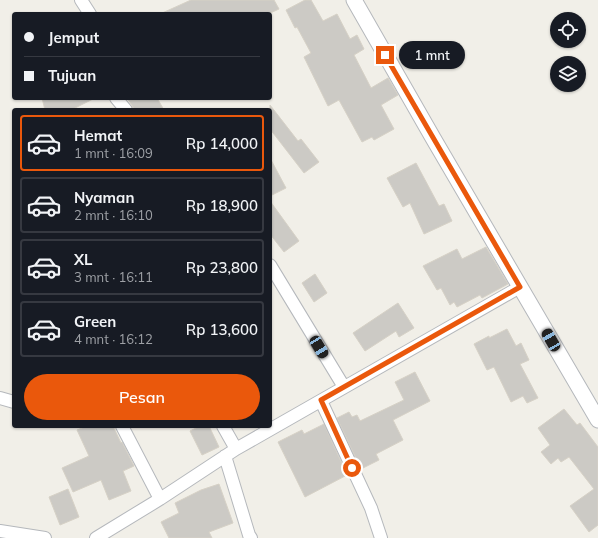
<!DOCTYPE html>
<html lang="id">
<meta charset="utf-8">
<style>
body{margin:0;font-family:Mulish,sans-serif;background:#20242c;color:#f1f3f6;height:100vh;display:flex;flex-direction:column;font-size:15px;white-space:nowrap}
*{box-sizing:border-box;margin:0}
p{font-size:13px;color:#9ea1a6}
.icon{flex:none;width:22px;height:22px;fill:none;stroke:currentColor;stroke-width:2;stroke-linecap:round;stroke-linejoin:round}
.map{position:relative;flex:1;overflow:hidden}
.details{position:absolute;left:12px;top:108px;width:260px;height:320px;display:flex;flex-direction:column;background:#171b24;border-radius:4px;box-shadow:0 1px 3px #0004}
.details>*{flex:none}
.hud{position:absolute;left:12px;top:12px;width:260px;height:88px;border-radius:4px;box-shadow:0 1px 3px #0004;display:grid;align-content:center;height:88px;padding:0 12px;background:#171b24}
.tools{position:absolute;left:550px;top:12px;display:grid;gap:8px}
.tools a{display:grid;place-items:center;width:36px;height:36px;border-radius:50%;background:#171b24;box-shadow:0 1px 3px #0004;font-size:20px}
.end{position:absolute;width:18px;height:18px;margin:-9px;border:5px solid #ea580c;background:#fff;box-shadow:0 0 0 2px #fff}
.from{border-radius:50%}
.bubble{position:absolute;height:28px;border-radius:14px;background:#171b24;box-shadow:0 1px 3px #0004;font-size:13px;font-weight:600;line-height:28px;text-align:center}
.car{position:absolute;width:12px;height:24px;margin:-12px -6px;border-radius:5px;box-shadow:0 0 3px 1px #0007;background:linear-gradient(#222 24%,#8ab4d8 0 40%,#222 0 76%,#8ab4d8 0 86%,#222 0)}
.hud b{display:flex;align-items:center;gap:14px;height:38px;font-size:15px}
.hud b+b{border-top:1px solid #363941}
.hud i{width:10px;height:10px;background:#f1f3f6}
ul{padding:7px 0 0;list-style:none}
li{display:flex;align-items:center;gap:12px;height:56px;margin:0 8px 6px;padding:0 4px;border:2px solid #363941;border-radius:4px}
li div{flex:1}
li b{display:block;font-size:15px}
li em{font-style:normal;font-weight:600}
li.current{border-color:#ea580c}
li>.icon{width:36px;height:36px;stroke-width:1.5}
.primary-button{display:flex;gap:8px;margin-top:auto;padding:8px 12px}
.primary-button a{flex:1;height:46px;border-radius:24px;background:#ea580c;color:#fff;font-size:16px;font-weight:600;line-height:46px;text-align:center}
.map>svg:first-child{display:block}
</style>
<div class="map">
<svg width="598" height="538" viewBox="0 0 598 538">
<rect width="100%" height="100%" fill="#f1efe8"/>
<path fill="#cccac5" stroke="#d6d1c6" d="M191 0H274L279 9 268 14H160Z
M305 0H311L323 21 337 14 350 39 357 35 364 49 354 55 371 88 388 78 398 95 381 105 394 129 374 140 372 137 362 142 339 100 328 106 304 57 311 53 297 27 295 28 286 10Z
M42 98H95L71 110H45Z
M127 98H157L164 110H135Z
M270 105 298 141 301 139 319 162 304 173 270 129Z
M270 158 286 188 270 196Z
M416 163 439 206 444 204 452 221 424 234 410 203 403 207 387 178Z
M270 201 299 241 284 252 270 234Z
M486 247 508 284 482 298 480 295 457 307 454 302 450 305 441 288 437 290 423 266 457 249 462 259Z
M315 274 327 293 314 302 302 283Z
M398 303 414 328 399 337 396 331 365 351 353 333Z
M507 329 516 346 521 343 529 360 520 364 538 398 527 403 523 396 511 402 494 367 487 370 474 344 489 336V338Z
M415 372 430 401 393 420 403 440 376 454 379 460 361 469 337 418 349 412 352 417 357 415 360 421 404 400 395 382Z
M564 409 577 425 580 423 598 447V525L589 532 570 506 594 489 569 457 561 462 558 458 551 464 541 452 550 445 538 428Z
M324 424 347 475 305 497 278 442 302 430 304 434Z
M87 426H113L121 443 122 442 134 466 123 471 131 491 109 500 101 480 73 492 62 468 89 456 77 430Z
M200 426H209L219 447 202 455 190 431Z
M219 484 233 523 209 532 212 538H169L161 522 179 513 175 503 201 490Z
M68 489 79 517 60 525 49 497Z"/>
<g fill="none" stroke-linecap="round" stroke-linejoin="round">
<g stroke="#b5b8bc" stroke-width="14">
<path id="minor" d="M81 0 90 14
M116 98 126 110
M270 265 344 387
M0 398 14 402
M321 401 371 508 381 538
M122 426 160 499
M223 426 236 449
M225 456 249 535 251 538
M0 531 45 538
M96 538 160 499 236 449 520 287"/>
</g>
<g stroke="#b5b8bc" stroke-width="17">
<path id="tertiary" d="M354 0 433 138 598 420"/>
</g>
<use href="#minor" stroke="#fff" stroke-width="12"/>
<use href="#tertiary" stroke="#fff" stroke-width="15"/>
</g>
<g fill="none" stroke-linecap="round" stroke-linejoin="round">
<path stroke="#ea580c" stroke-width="5" d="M352 468 321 400 520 287 385 55"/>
</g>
</svg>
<div class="tools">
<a><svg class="icon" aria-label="locate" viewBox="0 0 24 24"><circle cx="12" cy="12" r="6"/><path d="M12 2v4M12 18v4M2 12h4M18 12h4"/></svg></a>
<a><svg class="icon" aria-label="layers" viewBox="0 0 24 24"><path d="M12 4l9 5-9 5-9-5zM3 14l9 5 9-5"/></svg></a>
</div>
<i class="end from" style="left:352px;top:468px"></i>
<i class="end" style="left:385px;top:55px"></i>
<div class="bubble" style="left:399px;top:41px;width:66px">1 mnt</div>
<i class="car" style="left:551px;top:340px;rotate:330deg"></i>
<i class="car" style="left:319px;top:347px;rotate:149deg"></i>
<div class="hud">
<b><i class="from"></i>Jemput</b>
<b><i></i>Tujuan</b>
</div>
<section class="details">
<ul>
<li class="current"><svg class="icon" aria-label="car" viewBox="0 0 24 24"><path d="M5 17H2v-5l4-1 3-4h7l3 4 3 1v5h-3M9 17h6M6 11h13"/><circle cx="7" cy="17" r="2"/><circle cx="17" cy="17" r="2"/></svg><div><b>Hemat</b><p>1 mnt · 16:09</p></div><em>Rp 14,000</em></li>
<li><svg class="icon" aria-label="car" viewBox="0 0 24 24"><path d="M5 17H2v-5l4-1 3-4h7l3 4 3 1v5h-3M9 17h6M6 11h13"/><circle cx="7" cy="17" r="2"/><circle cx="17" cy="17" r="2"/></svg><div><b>Nyaman</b><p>2 mnt · 16:10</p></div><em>Rp 18,900</em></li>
<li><svg class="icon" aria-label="car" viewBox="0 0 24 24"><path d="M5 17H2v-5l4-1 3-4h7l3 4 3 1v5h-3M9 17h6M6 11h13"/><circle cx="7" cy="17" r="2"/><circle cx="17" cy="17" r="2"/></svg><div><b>XL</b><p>3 mnt · 16:11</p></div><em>Rp 23,800</em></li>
<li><svg class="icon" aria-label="car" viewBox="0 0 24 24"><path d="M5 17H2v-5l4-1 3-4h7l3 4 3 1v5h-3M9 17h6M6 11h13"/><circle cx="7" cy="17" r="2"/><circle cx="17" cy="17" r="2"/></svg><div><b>Green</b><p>4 mnt · 16:12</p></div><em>Rp 13,600</em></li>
</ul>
<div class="primary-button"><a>Pesan</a></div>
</section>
</div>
